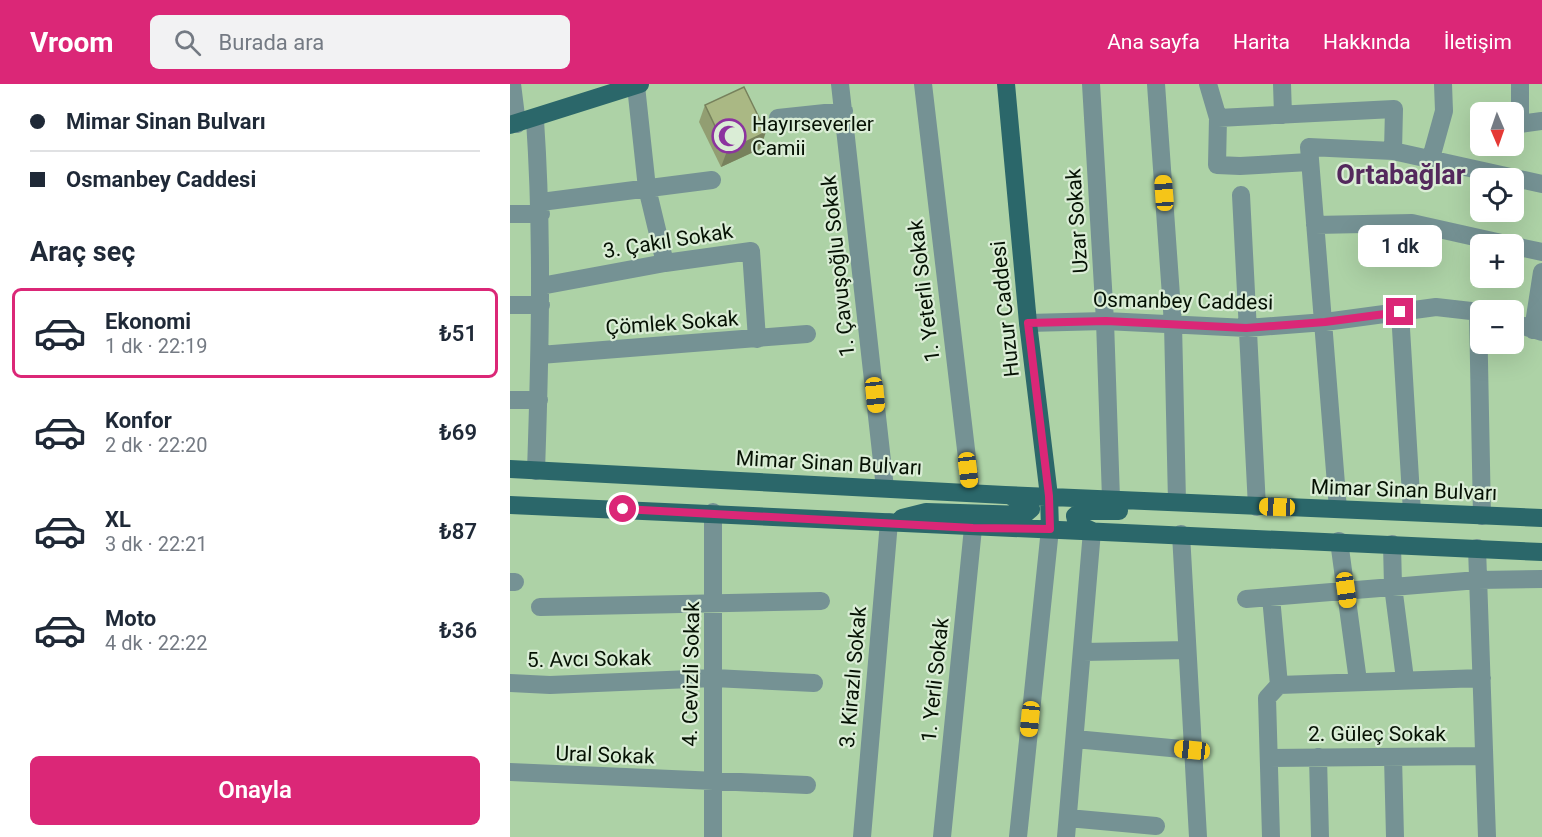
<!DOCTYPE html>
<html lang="tr">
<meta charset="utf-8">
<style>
body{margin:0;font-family:Roboto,sans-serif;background:#f2f2f3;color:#1f2937;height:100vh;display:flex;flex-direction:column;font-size:22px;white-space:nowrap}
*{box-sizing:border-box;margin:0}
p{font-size:20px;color:#747a83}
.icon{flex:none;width:33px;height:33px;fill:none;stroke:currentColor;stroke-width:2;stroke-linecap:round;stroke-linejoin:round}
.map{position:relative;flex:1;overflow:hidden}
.details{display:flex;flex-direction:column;background:#fff;width:510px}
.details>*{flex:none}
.guide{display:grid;align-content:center;height:132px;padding:0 30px;background:#fff}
.needle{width:39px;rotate:178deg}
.buttons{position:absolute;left:960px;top:18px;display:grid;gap:12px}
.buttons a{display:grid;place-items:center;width:54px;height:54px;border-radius:9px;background:#fff;box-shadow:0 6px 24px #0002;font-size:30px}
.end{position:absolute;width:27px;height:27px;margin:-14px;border:8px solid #db2777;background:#fff;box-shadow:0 0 0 3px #fff}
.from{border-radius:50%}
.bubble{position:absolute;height:42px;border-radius:9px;background:#fff;box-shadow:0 6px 24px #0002;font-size:20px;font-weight:600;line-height:42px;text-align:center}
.car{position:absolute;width:18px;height:36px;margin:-18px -9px;border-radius:8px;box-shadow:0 0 4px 2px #0007;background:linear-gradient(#f5c518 24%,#345 0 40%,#f5c518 0 76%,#345 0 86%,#f5c518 0)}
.guide b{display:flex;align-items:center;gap:21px;height:57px;font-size:22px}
.guide b+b{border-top:2px solid #e0e1e3}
.guide i{width:15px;height:15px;background:#1f2937}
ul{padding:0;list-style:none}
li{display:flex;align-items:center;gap:18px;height:90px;margin:0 12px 9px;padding:0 18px;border:3px solid transparent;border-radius:9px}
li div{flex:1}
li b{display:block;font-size:22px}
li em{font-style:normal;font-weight:600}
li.current{border-color:#db2777}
li>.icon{width:54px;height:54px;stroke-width:1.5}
h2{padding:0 30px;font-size:27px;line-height:72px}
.action{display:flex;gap:12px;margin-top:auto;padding:12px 30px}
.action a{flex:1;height:69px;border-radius:9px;background:#db2777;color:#fff;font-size:24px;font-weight:600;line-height:69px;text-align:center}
header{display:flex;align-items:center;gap:36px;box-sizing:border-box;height:84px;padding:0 30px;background:#db2777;color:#fff}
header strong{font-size:28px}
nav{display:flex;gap:33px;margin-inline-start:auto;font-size:21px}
.search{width:420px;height:54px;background:#f2f2f3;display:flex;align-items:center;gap:15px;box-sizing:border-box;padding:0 21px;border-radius:9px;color:#747a83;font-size:22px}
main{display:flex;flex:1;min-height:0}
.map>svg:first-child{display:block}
</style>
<header>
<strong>Vroom</strong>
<div class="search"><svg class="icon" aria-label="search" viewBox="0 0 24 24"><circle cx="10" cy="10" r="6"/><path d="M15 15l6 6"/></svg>Burada ara</div>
<nav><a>Ana sayfa</a><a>Harita</a><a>Hakkında</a><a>İletişim</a></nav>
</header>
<main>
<section class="details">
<div class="guide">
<b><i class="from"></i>Mimar Sinan Bulvarı</b>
<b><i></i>Osmanbey Caddesi</b>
</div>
<h2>Araç seç</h2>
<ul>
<li class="current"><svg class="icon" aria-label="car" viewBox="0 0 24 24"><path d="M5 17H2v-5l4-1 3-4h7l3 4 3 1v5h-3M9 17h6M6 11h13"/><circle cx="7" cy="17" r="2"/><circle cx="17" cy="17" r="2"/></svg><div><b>Ekonomi</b><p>1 dk · 22:19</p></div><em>₺51</em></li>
<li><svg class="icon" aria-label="car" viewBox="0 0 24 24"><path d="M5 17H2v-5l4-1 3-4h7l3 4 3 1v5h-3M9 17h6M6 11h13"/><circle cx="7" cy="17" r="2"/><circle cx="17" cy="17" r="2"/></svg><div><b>Konfor</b><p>2 dk · 22:20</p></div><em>₺69</em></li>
<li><svg class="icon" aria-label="car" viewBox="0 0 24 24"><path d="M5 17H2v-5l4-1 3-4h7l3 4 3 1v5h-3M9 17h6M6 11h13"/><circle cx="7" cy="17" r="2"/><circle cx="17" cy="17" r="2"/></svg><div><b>XL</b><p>3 dk · 22:21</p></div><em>₺87</em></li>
<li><svg class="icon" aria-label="car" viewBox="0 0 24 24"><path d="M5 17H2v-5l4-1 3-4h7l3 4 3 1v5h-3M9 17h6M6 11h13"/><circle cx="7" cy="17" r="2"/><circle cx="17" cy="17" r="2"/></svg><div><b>Moto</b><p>4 dk · 22:22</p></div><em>₺36</em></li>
</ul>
<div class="action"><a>Onayla</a></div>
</section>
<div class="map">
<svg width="1032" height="753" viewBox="0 0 1032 753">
<rect width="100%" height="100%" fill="#add2a6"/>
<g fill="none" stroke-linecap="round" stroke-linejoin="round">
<path stroke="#759294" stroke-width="18" d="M2 0 7 40
M330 0 375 404
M413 0 461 408
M581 0 595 237 601 415
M646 0 663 240 667 418
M698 0 708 34 707 81 730 82 799 78
M772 0 773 31
M1010 0V40L1032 37
M126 2 137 104 155 179
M268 34 334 27
M708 34 884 25 883 67
M25 36C33 153 30 269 26 387
M921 74 934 27 933 0
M731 111 747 423
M31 118 202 96
M0 130H31
M805 141 902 139 996 160
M1004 162 1032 168
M31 202 155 179 241 167 247 255
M0 221H31
M968 227 972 432
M890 228 902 428
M518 239 595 237 737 244 815 238 926 223 970 228
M1004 239 1032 248
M1023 246 1032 188
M30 271 297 250
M0 316H29
M828 425 799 63 883 67 1032 100
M671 450 688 753
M829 457 848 597
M882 460 883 502 895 595
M967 464 977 753
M0 498H5
M736 515 968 496 1032 495
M30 523 311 517
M573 568 677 566
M0 599 40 601 204 594 304 599
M769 601 972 594
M565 655 682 666
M808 673 810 753
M883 673 885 753
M760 674 974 672
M0 688 297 701
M558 734 646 742
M203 753V428
M352 753 379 438
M432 753 463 444
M508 753 540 445
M556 753 582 447
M761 753 757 614 769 601 761 513"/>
<path stroke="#2b676a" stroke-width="18" d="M496 0 518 239 539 412 540 445
M0 41 130 0
M0 385 495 411 1032 434
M0 421 1032 468
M392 434 416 428 514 431 521 425 518 417 502 413
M582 447 567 440 565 432 571 427H609"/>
</g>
<path fill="#929e72" d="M195 21 250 65 211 83 189 38Z"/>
<path fill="#77815c" d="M256 48 250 65 211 83 217 67Z"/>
<path fill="#aab884" stroke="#77815c" stroke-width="1.5" d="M234 3 256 48 217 67 195 21Z"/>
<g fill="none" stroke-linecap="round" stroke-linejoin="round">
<path stroke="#db2777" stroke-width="8" d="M113 425 463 444 540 445 539 412 518 239 596 237 736 244 815 238 890 228"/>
</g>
<defs>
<g id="mosque-ring" transform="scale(1.725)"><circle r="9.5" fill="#daedd6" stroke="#8c339f" stroke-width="1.5"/><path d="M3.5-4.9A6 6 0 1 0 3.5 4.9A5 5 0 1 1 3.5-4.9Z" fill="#8c339f"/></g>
</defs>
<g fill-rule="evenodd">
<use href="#mosque-ring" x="219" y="52"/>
</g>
<g text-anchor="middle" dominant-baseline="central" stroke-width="4.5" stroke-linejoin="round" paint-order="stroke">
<g font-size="21" fill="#061204" stroke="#daedd6" text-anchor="start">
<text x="242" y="40">Hayırseverler<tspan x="242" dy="24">Camii</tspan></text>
</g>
<g font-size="21" fill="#061204" stroke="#daedd6">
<text transform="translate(567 137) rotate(-94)">Uzar Sokak</text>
<text transform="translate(158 157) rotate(-9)">3. Çakıl Sokak</text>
<text transform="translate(328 182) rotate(-96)">1. Çavuşoğlu Sokak</text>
<text transform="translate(414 207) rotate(-97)">1. Yeterli Sokak</text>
<text transform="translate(673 217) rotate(1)">Osmanbey Caddesi</text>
<text transform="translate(495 225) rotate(-96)">Huzur Caddesi</text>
<text transform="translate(162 239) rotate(-4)">Çömlek Sokak</text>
<text transform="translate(319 379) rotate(3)">Mimar Sinan Bulvarı</text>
<text transform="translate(894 406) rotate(2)">Mimar Sinan Bulvarı</text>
<text transform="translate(79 575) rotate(-1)">5. Avcı Sokak</text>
<text transform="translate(181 590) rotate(-89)">4. Cevizli Sokak</text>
<text transform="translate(343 593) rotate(-85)">3. Kirazlı Sokak</text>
<text transform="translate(425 596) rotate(-84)">1. Yerli Sokak</text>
<text x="867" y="650">2. Güleç Sokak</text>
<text transform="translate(95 671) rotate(2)">Ural Sokak</text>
</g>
<g font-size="27" font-weight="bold" fill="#54295d" stroke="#daedd6">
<text x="891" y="91">Ortabağlar</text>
</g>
</g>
</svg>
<div class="buttons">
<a><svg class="needle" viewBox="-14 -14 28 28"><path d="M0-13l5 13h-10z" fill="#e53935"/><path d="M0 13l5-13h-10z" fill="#747a83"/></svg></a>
<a><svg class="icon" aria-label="locate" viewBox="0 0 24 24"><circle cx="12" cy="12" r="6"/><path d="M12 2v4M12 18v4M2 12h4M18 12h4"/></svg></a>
<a>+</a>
<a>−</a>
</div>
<i class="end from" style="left:113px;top:425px"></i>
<i class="end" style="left:890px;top:228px"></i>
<div class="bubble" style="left:848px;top:141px;width:84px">1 dk</div>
<i class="car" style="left:654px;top:109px;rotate:356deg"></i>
<i class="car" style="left:365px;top:311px;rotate:174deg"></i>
<i class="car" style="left:458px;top:386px;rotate:173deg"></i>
<i class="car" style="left:767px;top:423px;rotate:272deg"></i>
<i class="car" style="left:836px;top:506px;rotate:172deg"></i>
<i class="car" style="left:520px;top:635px;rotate:186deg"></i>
<i class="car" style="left:682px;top:666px;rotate:276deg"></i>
</div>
</main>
